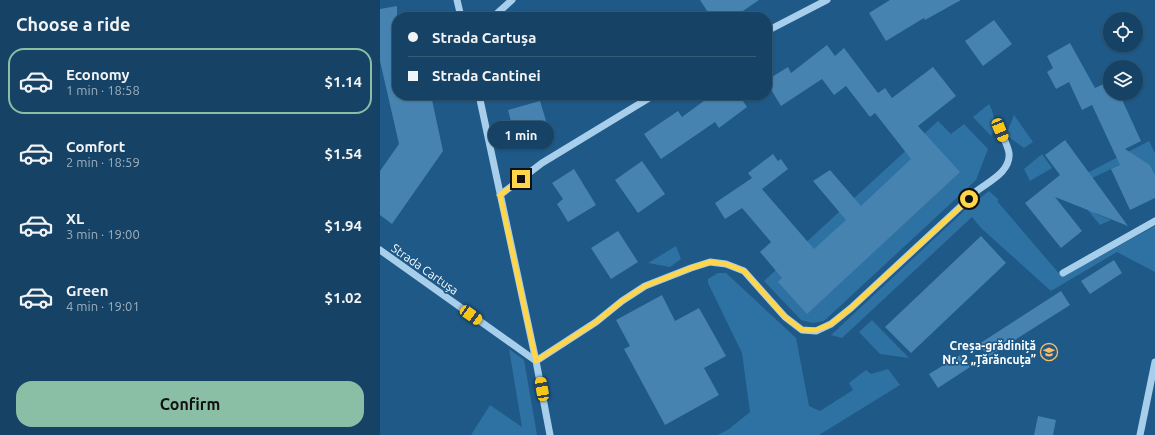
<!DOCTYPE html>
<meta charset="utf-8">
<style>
body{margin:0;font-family:Ubuntu,sans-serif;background:#1f4a6b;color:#f1f3f6;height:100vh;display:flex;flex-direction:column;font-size:15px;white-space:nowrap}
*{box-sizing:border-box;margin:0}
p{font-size:13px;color:#9eb0bf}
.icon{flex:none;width:22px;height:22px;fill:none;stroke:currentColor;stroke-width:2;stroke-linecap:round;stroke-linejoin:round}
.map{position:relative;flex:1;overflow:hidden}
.details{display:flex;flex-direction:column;background:#164365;width:380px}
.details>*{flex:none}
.hud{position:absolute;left:12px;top:12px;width:380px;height:88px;border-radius:16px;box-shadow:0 1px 3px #0004,0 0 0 1px #355c79;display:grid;align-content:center;height:88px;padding:0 16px;background:#164365}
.tools{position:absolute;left:723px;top:12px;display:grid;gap:8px}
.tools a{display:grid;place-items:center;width:40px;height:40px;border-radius:50%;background:#164365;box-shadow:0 1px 3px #0004,0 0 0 1px #355c79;font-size:20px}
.end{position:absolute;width:18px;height:18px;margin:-9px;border:5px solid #ffd54a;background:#111;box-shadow:0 0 0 2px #111}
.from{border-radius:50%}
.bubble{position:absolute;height:28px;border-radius:14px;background:#164365;box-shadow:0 1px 3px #0004,0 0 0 1px #355c79;font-size:13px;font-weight:700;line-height:28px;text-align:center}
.car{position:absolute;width:12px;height:24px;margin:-12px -6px;border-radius:5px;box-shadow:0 0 3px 1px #0007;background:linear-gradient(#f5c518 24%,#345 0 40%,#f5c518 0 76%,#345 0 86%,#f5c518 0)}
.hud b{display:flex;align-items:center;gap:14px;height:38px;font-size:15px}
.hud b+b{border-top:1px solid #355c79}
.hud i{width:10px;height:10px;background:#f1f3f6}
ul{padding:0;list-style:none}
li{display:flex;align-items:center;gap:12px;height:66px;margin:0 8px 6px;padding:0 8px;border:2px solid transparent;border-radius:16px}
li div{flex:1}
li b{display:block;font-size:15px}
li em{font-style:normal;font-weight:700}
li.active{border-color:#8abfa5}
li>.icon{width:36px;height:36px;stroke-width:1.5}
h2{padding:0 16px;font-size:18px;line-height:48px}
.button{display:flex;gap:8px;margin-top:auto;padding:8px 16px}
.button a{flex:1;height:46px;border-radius:16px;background:#8abfa5;color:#111;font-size:16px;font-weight:700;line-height:46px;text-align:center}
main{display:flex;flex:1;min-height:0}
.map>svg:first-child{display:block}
</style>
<main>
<section class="details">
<h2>Choose a ride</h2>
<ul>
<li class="active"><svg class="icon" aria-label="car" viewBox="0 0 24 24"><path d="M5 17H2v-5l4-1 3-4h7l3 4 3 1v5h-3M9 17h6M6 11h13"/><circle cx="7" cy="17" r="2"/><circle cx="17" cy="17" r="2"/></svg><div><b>Economy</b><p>1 min · 18:58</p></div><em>$1.14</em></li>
<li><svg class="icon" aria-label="car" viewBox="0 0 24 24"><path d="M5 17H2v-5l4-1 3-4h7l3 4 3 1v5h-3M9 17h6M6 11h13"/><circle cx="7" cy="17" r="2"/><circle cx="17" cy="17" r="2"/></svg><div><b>Comfort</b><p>2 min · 18:59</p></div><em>$1.54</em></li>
<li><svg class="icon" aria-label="car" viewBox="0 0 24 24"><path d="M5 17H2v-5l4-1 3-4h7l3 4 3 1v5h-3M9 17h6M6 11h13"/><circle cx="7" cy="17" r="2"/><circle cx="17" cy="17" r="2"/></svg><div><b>XL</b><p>3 min · 19:00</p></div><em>$1.94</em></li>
<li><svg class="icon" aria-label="car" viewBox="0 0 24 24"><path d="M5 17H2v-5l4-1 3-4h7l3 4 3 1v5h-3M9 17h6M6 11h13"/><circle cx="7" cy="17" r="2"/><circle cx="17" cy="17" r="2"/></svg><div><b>Green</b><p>4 min · 19:01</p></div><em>$1.02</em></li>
</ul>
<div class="button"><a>Confirm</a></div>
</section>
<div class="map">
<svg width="775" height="435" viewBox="0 0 775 435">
<rect width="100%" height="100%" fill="#1e5987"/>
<path fill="#2e72a3" d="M609 104 612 110 616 126 611 136 593 117Z
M634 115 653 142 644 148 626 135Z
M558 121 571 134 584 124 608 149 596 180 444 321 433 323 421 320 384 281Z
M769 141 775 153V175L770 165 757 157 710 179 704 189 717 214 731 220 720 225 686 184Z
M662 154 672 168 650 181 644 169Z
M609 191 619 200 617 201 682 277 775 226V272L737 252 671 291 601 228 592 217 462 338 451 335 585 210Z
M296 246 301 259 290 267 268 263Z
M338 273H346L416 338 429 406 440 411 473 390 469 383 486 370 491 374 508 369 520 385 439 435H338L349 429 370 412 362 353 328 283V279Z
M492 320 529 358 500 354 479 332Z
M129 349 144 360 157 435H91L110 405 142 427Z"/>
<path fill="#4683b0" d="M320 0H379L354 17H331Z
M510 0H581L545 20 544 18 506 41 489 13Z
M17 6V95H51L63 151 12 224 0 215V171L19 144 0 61V9Z
M614 20 632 44 603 66 585 41Z
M690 43 715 88 730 81V93H739L761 141 745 149 770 165 775 175V198L750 210 731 169 740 165 712 105 702 110 689 82 676 89 667 72 673 68 667 56Z
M447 45 455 56 464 48 498 93 505 88 512 98 553 67 576 96 538 126 580 172 427 314 398 282 402 278 380 252 391 242 362 208 345 219 335 203 372 178 368 173 393 154 398 161 401 159 408 169 382 189 434 249 466 220 433 181 450 170 481 206 531 159 495 113 490 117 466 86 454 95 442 79 401 106 387 83V80L408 67 411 73Z
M332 95H359L367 107 339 128 335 122 281 159 264 134 298 111 302 117Z
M160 101 167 124 134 133 128 110Z
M685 140 748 226 675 197 702 231 681 248 645 203 680 175 665 155Z
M262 161 285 194 258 213 235 180Z
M194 169 216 205 188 222 177 204 183 199 172 183Z
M238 231 258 262 231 279 211 248Z
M601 236 626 263 531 353 505 327Z
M734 260 742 273 710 294 701 281Z
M681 291 690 305 608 357 599 344Z
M282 295 295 321 319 308 346 356 324 368 339 395 285 425 244 349 250 346 236 320Z
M582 354 590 367 558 388 549 374Z
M658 416 676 420 673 435H654Z"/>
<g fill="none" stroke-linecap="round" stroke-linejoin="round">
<path stroke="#a7ceeb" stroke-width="7" d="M77 0 81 17
M113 17 132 0
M387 31 447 0
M99 95 156 361 170 435
M120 195 162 163 274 95
M0 250 156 361 216 322 242 301 265 286 311 268 330 262 346 264 364 271 405 317 422 330 436 331 451 324 471 308 580 207C586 201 592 195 598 190 610 181 631 171 629 153 628 146 623 137 620 130
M683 273 775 221
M760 435 775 362"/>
</g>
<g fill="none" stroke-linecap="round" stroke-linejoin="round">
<path stroke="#ffd54a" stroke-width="5" d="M141 179 120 195 156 361 216 322 242 301 265 286 311 268 330 262 346 264 364 271 405 317 422 330H436L451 324 471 308 589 199"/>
</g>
<defs>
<g id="school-ring" transform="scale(0.9)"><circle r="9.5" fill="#1e5987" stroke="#fabc66" stroke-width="1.5"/><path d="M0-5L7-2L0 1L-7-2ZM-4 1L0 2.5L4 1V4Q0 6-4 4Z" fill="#fabc66"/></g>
</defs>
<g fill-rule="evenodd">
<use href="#school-ring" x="669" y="352"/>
</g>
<g text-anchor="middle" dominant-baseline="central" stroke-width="3.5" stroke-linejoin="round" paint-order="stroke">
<g font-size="12" fill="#fff" stroke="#1e5987">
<text transform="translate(45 269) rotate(35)">Strada Cartușa</text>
</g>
<g font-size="12" font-weight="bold" fill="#fff" stroke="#1e5987" text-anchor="end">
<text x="656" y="345">Creșa-grădiniță<tspan x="656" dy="14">Nr. 2 „Țărăncuța”</tspan></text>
</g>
</g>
</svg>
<div class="tools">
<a><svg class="icon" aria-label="locate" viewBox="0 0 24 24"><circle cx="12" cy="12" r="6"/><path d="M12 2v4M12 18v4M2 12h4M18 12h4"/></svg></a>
<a><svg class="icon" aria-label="layers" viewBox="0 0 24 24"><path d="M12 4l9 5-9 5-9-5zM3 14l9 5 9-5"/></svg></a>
</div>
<i class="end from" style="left:589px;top:199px"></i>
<i class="end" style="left:141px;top:179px"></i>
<div class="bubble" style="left:108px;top:121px;width:66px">1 min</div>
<i class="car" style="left:620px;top:130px;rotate:158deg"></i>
<i class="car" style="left:91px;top:315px;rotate:125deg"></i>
<i class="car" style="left:162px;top:389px;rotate:350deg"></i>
<div class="hud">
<b><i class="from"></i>Strada Cartușa</b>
<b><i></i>Strada Cantinei</b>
</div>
</div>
</main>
